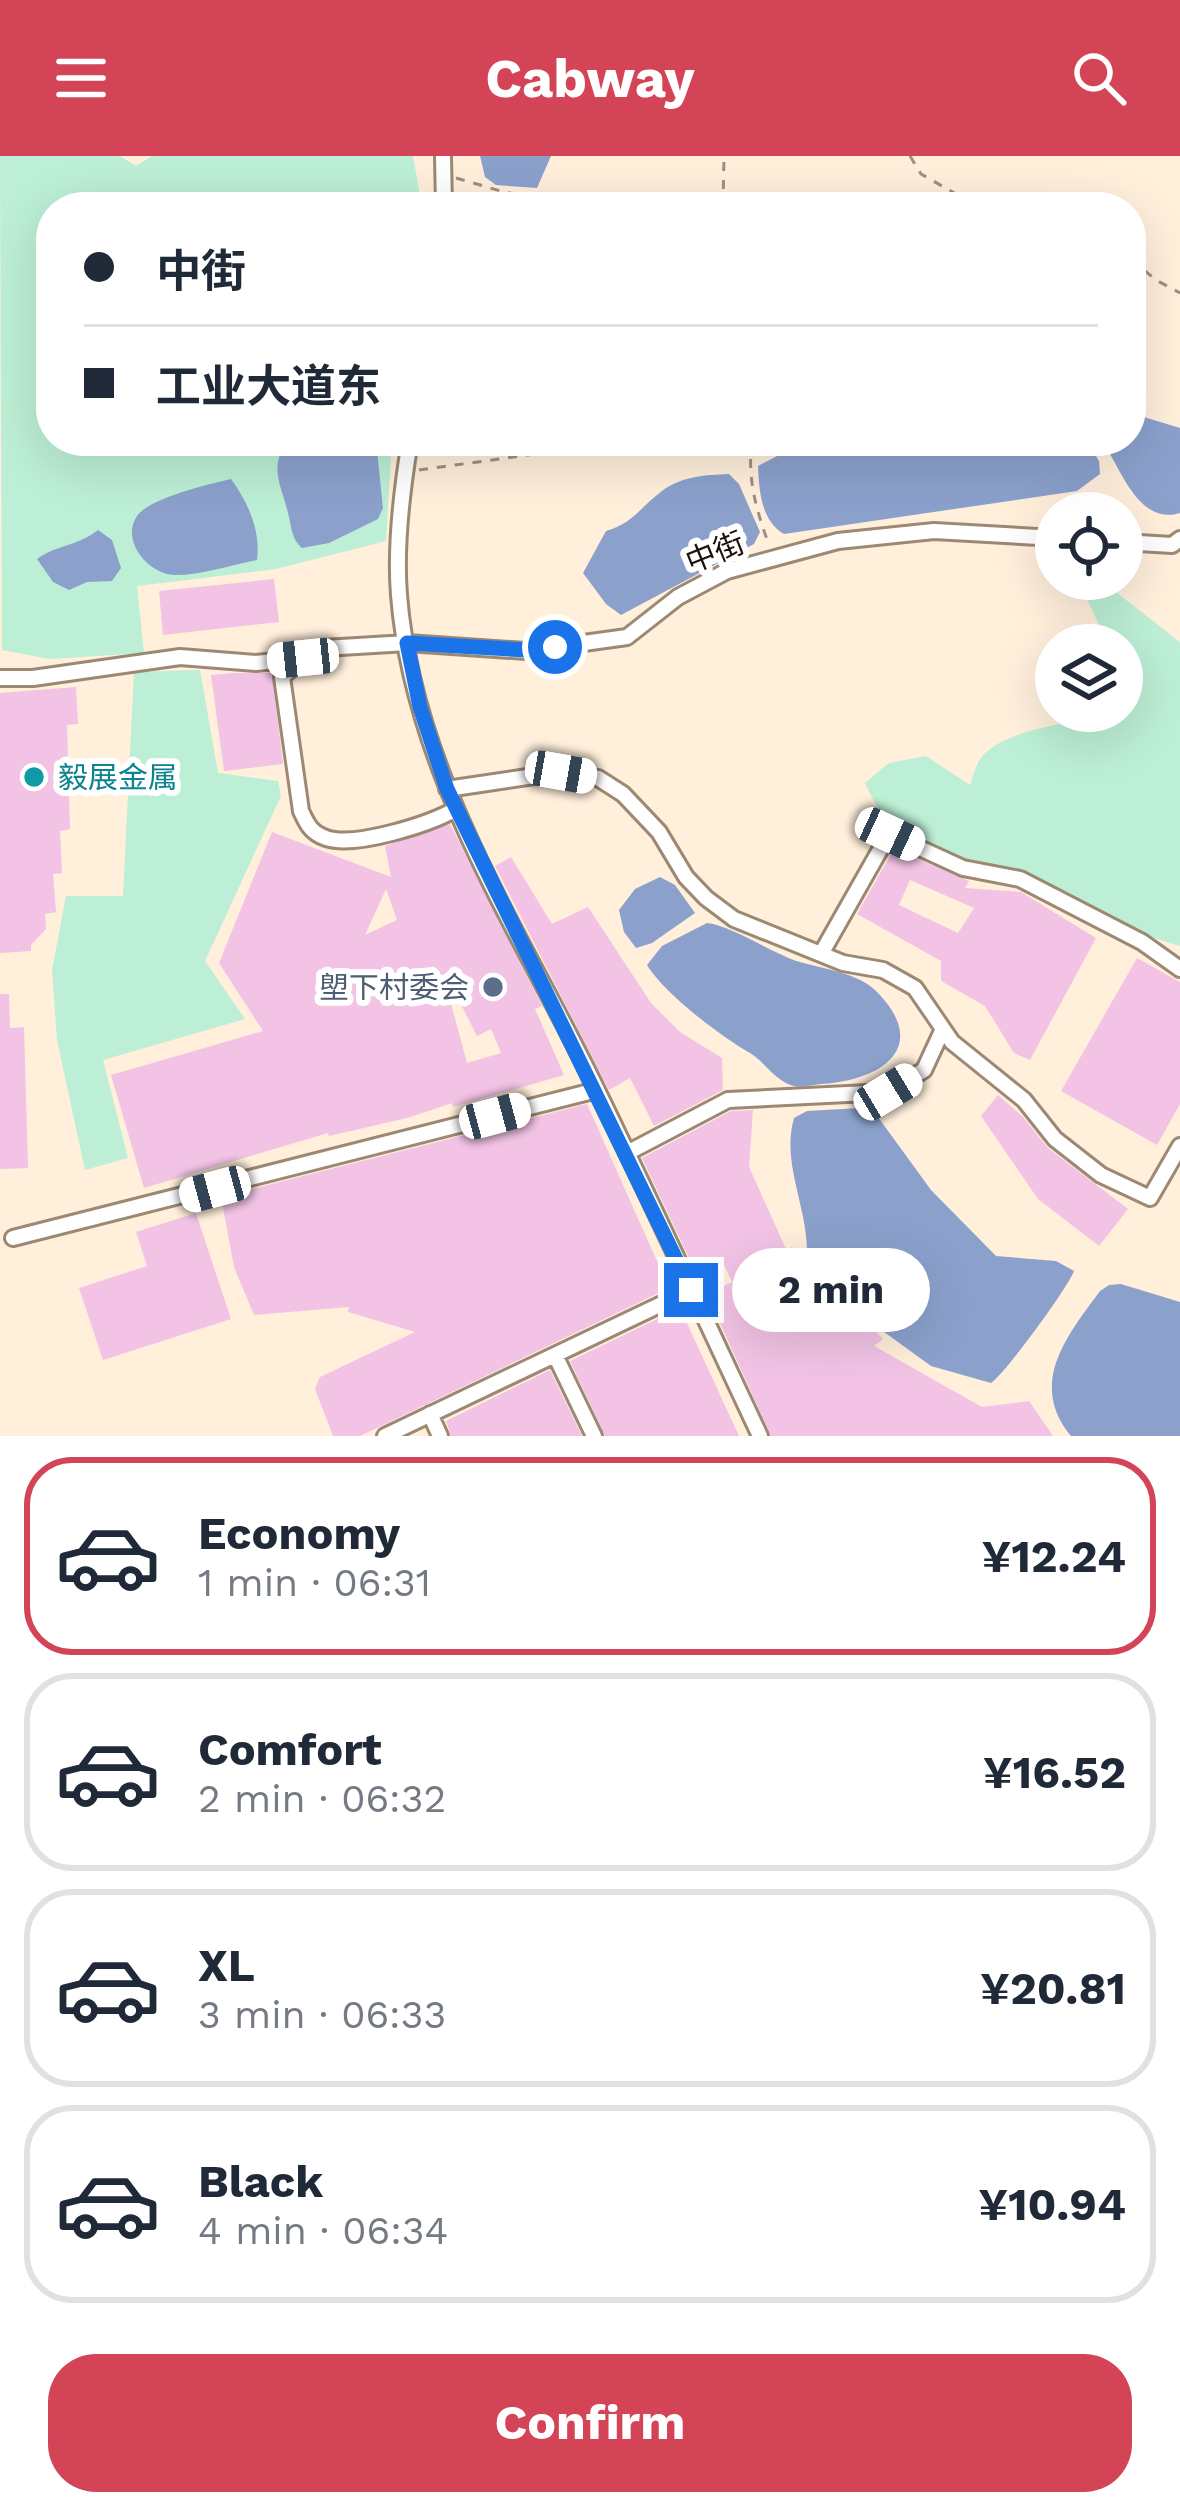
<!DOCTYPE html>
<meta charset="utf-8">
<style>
body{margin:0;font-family:"Work Sans","Noto Sans SC",sans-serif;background:#f6f6f7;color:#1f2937;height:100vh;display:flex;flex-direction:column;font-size:45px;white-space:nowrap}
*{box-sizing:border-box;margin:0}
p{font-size:39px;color:#747a83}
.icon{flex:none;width:66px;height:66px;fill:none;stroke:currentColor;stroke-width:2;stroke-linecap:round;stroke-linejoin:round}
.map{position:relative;height:1280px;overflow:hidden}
.side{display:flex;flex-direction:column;background:#fff;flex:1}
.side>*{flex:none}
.banner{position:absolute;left:36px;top:36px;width:1110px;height:264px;border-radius:48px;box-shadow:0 12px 48px #0002;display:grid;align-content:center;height:264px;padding:0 48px;background:#fff}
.controls{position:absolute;left:1035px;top:336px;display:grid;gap:24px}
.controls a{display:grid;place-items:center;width:108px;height:108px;border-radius:50%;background:#fff;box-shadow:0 12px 48px #0002;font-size:60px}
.end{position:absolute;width:54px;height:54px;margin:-27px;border:15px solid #1a73e8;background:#fff;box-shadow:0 0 0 6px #fff}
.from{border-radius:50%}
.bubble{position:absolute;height:84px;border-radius:42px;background:#fff;box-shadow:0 12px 48px #0002;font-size:39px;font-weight:700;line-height:84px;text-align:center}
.car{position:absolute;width:36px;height:72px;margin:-36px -18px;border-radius:15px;box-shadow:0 0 9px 3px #0007;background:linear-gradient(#fff 24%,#345 0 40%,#fff 0 76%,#345 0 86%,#fff 0)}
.banner b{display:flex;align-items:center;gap:42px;height:114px;font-size:45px}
.banner b+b{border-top:3px solid #e0e1e3}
.banner i{width:30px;height:30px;background:#1f2937}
ul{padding:21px 0 0;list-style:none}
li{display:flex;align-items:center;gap:36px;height:198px;margin:0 24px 18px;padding:0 24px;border:6px solid #e0e1e3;border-radius:48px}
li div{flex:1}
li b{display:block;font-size:45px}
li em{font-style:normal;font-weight:700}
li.on{border-color:#d44457}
li>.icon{width:108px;height:108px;stroke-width:1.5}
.primary-button{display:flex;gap:24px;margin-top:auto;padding:24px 48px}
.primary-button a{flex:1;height:138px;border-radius:48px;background:#d44457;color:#fff;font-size:48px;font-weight:700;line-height:138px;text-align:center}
header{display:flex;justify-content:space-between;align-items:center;height:156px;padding:0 48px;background:#d44457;color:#fff;font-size:54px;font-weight:700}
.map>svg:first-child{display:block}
</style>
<header><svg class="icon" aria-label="menu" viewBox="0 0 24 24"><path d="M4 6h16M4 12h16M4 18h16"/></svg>Cabway<svg class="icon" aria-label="search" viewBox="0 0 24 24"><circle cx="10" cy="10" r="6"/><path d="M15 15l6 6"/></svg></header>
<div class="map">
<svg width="1180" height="1280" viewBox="0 0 1180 1280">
<rect width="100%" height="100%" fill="#ffefdb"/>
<path fill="#bcefd5" d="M0 0H120L136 10 152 0H413L422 51H51V285H392L386 385 276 413 137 430 144 497 50 503 2 494Z
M1099 423 1180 486V790L1145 779 1013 711 993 714 954 705 886 669 865 627 889 607 926 600 970 629C973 621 976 608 981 602 1007 569 1084 567 1122 555L1127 534 1122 521V489H1108L1079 425Z
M200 514 218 617 278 625 281 640 205 805 245 863 103 904 128 1002 85 1014 57 884 52 814 66 740H123L134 516Z"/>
<path fill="#8ba1cc" d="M480 0H551L537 32 496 29 485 21Z
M1131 257 1180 272V357C1141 369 1123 319 1106 291L1103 285H1131Z
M289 285H376L383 352 378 363 329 387 302 392C291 382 292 372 288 357 282 331 267 309 289 285Z
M822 285H1087L1099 305 1100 318 1077 335 784 378C761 365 759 334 758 310L794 291Z
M729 318 739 328 760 376 754 388 621 459 606 448 583 417 606 375C634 367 640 351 662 335 682 320 706 319 729 318Z
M231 323C248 346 261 375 257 404 231 409 201 419 175 419 149 419 120 385 137 360 149 342 210 328 231 323Z
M98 374 112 384 121 412 112 425 87 426 69 434 53 426 37 403C56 389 78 390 98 374Z
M660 721 675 729 695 757 652 787 636 792 624 776 619 754 635 733Z
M707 767C733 770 771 797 800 806 824 813 858 817 876 835 933 892 879 925 821 928 813 929 801 932 794 930 775 925 765 906 750 897 720 880 664 837 647 809L662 790Z
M860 952 875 957 931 1034 996 1100 1056 1105 1074 1115C1069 1130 1005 1218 991 1227L931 1210 880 1173 807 1097C808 1052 781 1007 794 962L807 955Z
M1121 1128 1180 1146V1280H1071C1028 1228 1066 1181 1100 1135L1109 1129Z"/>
<path fill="#f2c3e5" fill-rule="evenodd" d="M274 423 279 466 163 479 159 435Z
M234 517H272L283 608 224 615 211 519Z
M76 531 78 568 67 569 70 673 60 675 62 717 53 718 56 756 45 758 46 773 31 789V795L0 797V537Z
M450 668 542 850 535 853 564 919 453 951 452 947 407 962 329 980 328 977 144 1032 111 919 263 875 219 807 272 676 391 721 385 690ZM386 733 397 764 365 779ZM450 827 477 880 491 873 501 897 467 907 446 829Z
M894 693 969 725 965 732 1021 736 1096 782 1030 904 1014 897 985 850 941 825V805L857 758ZM910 724 974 752 958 777 899 749Z
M511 701 552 768 588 751 651 847 680 876 722 902 723 934 654 970 630 922 609 934 495 710Z
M1137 802 1180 826V948L1157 989 1061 935Z
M0 838H9L10 872 24 871 28 1012 0 1013Z
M998 939 1023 961 1048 992 1128 1053 1099 1090 1038 1043 981 960Z
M587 948 669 1132 360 1280H333L315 1233 320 1221 415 1176 348 1156 349 1151 254 1159 234 1111 221 1041Z
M753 954 749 1011 786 1093 792 1091 883 1183 874 1190 982 1251 1029 1245 1053 1280H771L707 1138 732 1126 724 1109 697 1119 642 1002 731 955Z
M196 1057 231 1163 103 1204 79 1132 147 1110 136 1076Z
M680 1152 739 1280H605L570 1205Z
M550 1214 582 1280H451L446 1265Z"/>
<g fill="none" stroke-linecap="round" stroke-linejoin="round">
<g stroke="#9c8973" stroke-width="20">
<path id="minor" d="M443 0 444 51
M410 285C402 333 395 390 399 439 413 618 521 776 597 934 653 1049 706 1165 760 1280
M1122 386 1172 389 1180 383
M0 522H33L180 501 256 507 303 502
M447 633 561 616 598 622 623 638 659 676 686 721 706 742 734 763 843 807 883 814 915 832 952 886 1024 944 1055 983 1101 1019 1150 1042 1180 990
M456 653C430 668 355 692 326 682 311 677 307 668 301 655L282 521 303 502 324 492 407 487 526 495 627 481 678 441 727 415 838 385 934 375 1056 382
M821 798 889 678 963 712 1020 723 1142 786 1180 813
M627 997 728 944 888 936 924 914 943 873
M13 1082 597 934
M555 1199 594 1280
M430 1258 440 1280
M385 1280 691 1134"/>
</g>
<path stroke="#9d9082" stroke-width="3" stroke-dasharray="9 9" stroke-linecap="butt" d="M910 0 921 18 979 51
M456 22 504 36 589 51
M723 51 724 0
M1131 103 1156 124 1180 137
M752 285C747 323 756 353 769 389
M419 314 579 292 688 297 737 285"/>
<use href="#minor" stroke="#fff" stroke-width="14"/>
</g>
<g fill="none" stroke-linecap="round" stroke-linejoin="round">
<path stroke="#1a73e8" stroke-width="15" d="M555 491 526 494 407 487 420 551 447 633 691 1134"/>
</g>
<circle fill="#0f9aa8" stroke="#fff" stroke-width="4.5" cx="34" cy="621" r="12"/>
<circle fill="#5c6f8a" stroke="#fff" stroke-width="4.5" cx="493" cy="831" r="12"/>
<g text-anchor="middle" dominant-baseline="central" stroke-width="12" stroke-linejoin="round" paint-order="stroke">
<g font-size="30" fill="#19120a" stroke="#fff">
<text transform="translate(715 396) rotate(-22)">中街</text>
</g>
<g font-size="30" fill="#0d838f" stroke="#fff" text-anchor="start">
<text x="58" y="621">毅展金属</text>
</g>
<g font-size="30" fill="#4e5e75" stroke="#fff" text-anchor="end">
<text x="469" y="831">塱下村委会</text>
</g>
</g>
</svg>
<div class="controls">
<a><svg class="icon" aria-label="locate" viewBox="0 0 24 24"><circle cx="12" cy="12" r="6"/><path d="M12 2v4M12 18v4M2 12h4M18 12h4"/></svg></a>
<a><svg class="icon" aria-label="layers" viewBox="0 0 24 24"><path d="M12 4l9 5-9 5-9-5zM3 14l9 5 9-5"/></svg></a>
</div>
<i class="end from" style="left:555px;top:491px"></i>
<i class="end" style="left:691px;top:1134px"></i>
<div class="bubble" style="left:732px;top:1092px;width:198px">2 min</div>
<i class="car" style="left:303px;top:502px;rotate:264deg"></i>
<i class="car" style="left:561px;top:616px;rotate:100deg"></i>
<i class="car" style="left:890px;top:678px;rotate:115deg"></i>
<i class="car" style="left:888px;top:936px;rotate:59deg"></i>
<i class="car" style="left:495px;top:960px;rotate:75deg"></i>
<i class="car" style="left:215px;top:1033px;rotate:255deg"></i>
<div class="banner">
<b><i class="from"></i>中街</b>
<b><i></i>工业大道东</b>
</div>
</div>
<section class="side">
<ul>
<li class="on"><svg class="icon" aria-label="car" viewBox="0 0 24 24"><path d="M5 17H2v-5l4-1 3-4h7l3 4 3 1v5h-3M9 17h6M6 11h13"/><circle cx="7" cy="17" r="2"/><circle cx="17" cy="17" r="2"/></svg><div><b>Economy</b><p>1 min · 06:31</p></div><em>¥12.24</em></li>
<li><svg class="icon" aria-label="car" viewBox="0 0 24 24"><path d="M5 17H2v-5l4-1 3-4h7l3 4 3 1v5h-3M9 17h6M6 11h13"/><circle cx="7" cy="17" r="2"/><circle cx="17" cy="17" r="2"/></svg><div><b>Comfort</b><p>2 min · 06:32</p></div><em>¥16.52</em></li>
<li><svg class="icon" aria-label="car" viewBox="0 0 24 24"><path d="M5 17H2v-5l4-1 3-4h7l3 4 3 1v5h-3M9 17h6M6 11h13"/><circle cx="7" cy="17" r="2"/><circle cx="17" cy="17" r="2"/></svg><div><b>XL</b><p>3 min · 06:33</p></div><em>¥20.81</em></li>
<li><svg class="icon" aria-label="car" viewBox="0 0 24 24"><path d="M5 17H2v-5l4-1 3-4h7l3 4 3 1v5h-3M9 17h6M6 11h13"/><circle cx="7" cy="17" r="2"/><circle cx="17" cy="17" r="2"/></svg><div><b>Black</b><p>4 min · 06:34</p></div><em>¥10.94</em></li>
</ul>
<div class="primary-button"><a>Confirm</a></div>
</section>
